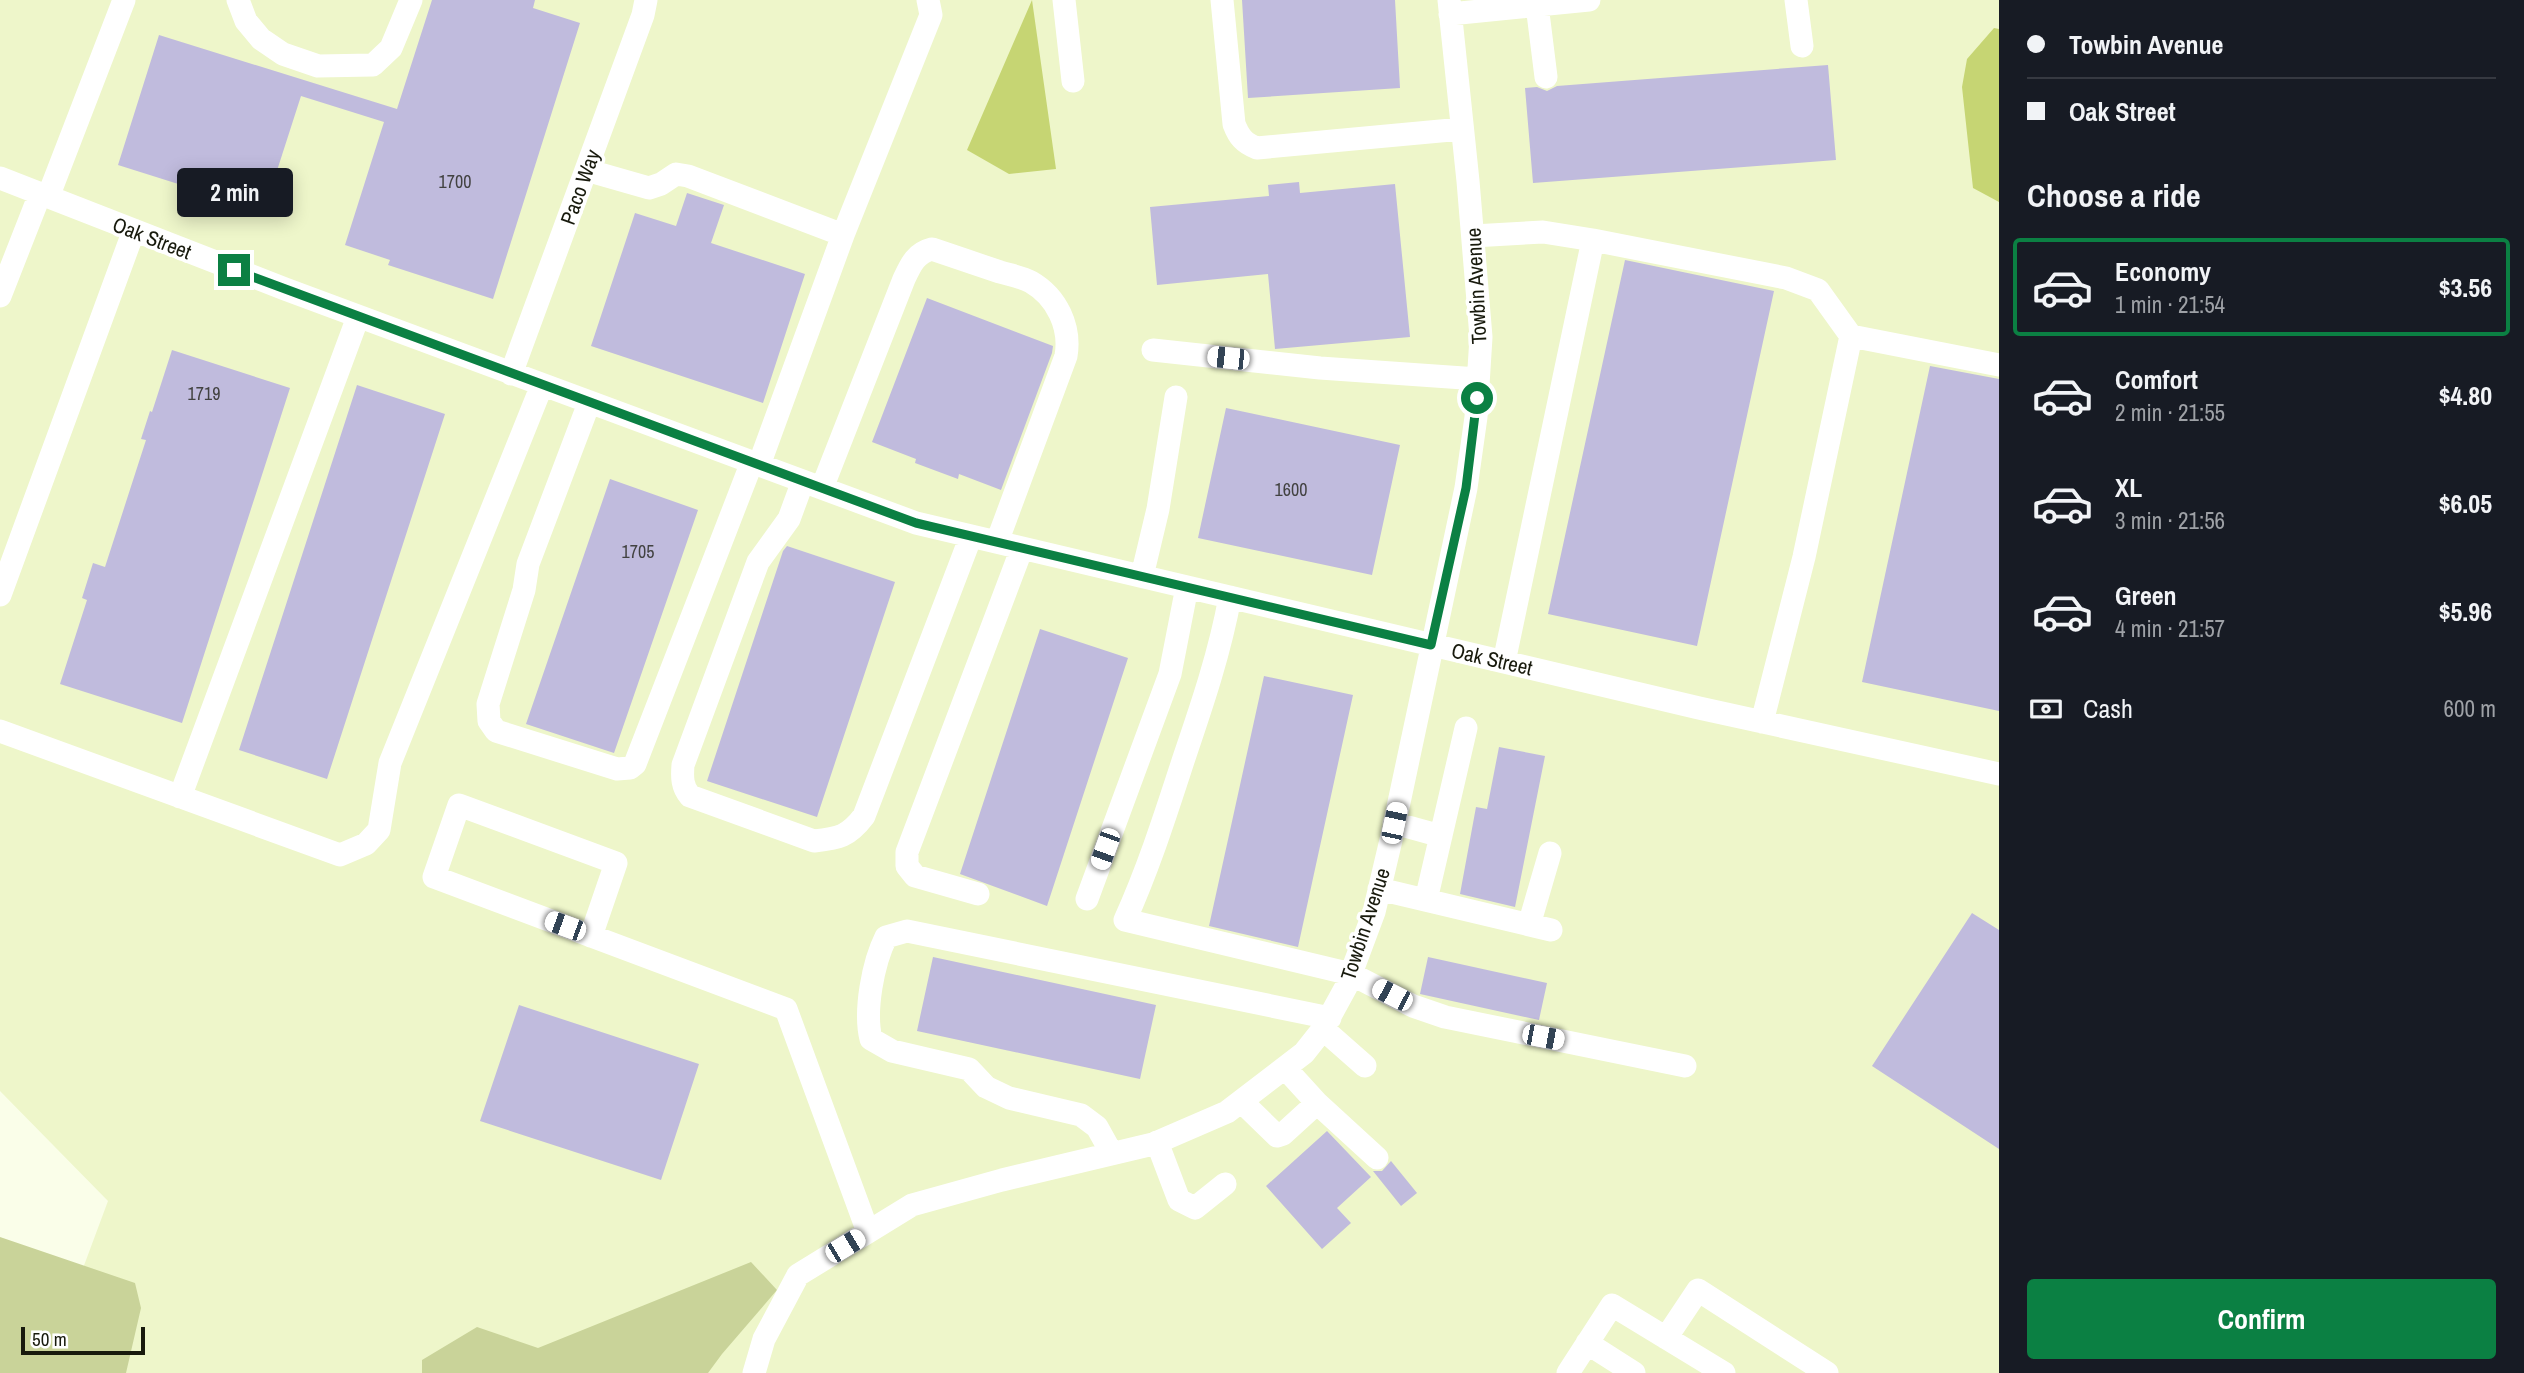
<!DOCTYPE html>
<meta charset="utf-8">
<style>
body{margin:0;font-family:"Archivo Narrow",sans-serif;background:#242831;color:#f1f3f6;height:100vh;display:flex;flex-direction:column;font-size:26px;white-space:nowrap}
*{box-sizing:border-box;margin:0}
p{font-size:23px;color:#9ea1a6}
.icon{flex:none;width:38px;height:38px;fill:none;stroke:currentColor;stroke-width:2;stroke-linecap:round;stroke-linejoin:round}
.map{position:relative;flex:1;overflow:hidden}
.panel{display:flex;flex-direction:column;background:#171b24;width:525px}
.panel>*{flex:none}
.guide{display:grid;align-content:center;height:154px;padding:0 28px;background:#171b24}
.scale{position:absolute;left:21px;bottom:18px;width:124px;box-sizing:border-box;padding-left:7px;border:4px solid #181a0d;border-top:0;font-size:19px;line-height:24px;white-space:nowrap;color:#181a0d;-webkit-text-stroke:5px #fff;paint-order:stroke}
.end{position:absolute;width:32px;height:32px;margin:-16px;border:9px solid #0b8043;background:#fff;box-shadow:0 0 0 4px #fff}
.from{border-radius:50%}
.bubble{position:absolute;height:49px;border-radius:7px;background:#171b24;box-shadow:0 4px 18px #0003;font-size:23px;font-weight:700;line-height:49px;text-align:center}
.car{position:absolute;width:21px;height:42px;margin:-21px -10px;border-radius:9px;box-shadow:0 0 5px 2px #0007;background:linear-gradient(#fff 24%,#345 0 40%,#fff 0 76%,#345 0 86%,#fff 0)}
.guide b{display:flex;align-items:center;gap:24px;height:66px;font-size:26px}
.guide b+b{border-top:2px solid #363941}
.guide i{width:18px;height:18px;background:#f1f3f6}
ul{padding:0;list-style:none}
li{display:flex;align-items:center;gap:21px;height:98px;margin:0 14px 10px;padding:0 14px;border:4px solid transparent;border-radius:7px}
li div{flex:1}
li b{display:block;font-size:26px}
li em{font-style:normal;font-weight:700}
li.selected{border-color:#0b8043}
li>.icon{width:63px;height:63px;stroke-width:1.5}
h2{padding:0 28px;font-size:32px;line-height:84px}
.pay{display:flex;align-items:center;gap:18px;height:77px;padding:0 28px;font-size:26px}
.pay p{margin-inline-start:auto}
.cta{display:flex;gap:14px;margin-top:auto;padding:14px 28px}
.cta a{flex:1;height:80px;border-radius:7px;background:#0b8043;color:#fff;font-size:28px;font-weight:700;line-height:80px;text-align:center}
main{display:flex;flex:1;min-height:0}
.map>svg:first-child{display:block}
</style>
<main>
<div class="map">
<svg width="1999" height="1373" viewBox="0 0 1999 1373">
<rect width="100%" height="100%" fill="#fafee9"/>
<path fill="#eef6ca" d="M0 0H1999V1373H44L108 1201 0 1091Z"/>
<path fill="#c9d399" d="M0 1237 135 1283 141 1308 126 1373H0Z
M751 1262 777 1290 722 1354 708 1373H422V1360L477 1327 538 1348Z"/>
<path fill="#c6d573" d="M1032 0 1056 169 1009 174 967 150Z
M1994 28 1999 29V202L1973 188 1962 87 1967 59Z"/>
<path fill="#c0bbdd" d="M432 0H535L533 8 580 23 493 299 388 265 390 260 345 245 384 122 301 96 264 211 118 165 159 35 397 109Z
M1242 0H1395L1400 88 1248 98Z
M1828 65 1836 160 1533 183 1525 88 1537 87 1547 91 1557 86Z
M1299 182 1300 193 1395 184 1410 337 1275 349 1268 274 1157 285 1150 207 1269 196 1268 185Z
M687 193 724 205 711 243 805 274 763 403 591 346 635 213 676 226Z
M1625 260 1774 291 1697 646 1548 614Z
M927 298 1053 346 1052 353 1001 490 959 474 958 479 915 463 916 459 872 442Z
M172 350 290 388 182 723 60 684 87 600 82 598 93 563 105 567 146 440 141 439 150 411 152 412Z
M1930 366 1999 379V711L1862 682Z
M357 385 445 414 327 779 239 750Z
M1226 408 1400 445 1372 575 1198 538Z
M610 479 698 510 614 753 526 724Z
M787 546 895 582 817 817 707 781 783 551Z
M1040 629 1128 658 1047 906 960 874Z
M1264 676 1353 695 1298 947 1209 926Z
M1499 747 1545 756 1515 907 1460 894 1476 807 1487 809Z
M1972 913 1999 930V1149L1872 1066Z
M933 957 1156 1005 1140 1079 917 1031Z
M1428 957 1547 983 1539 1020 1420 994Z
M519 1005 699 1064 661 1180 480 1121Z
M1327 1131 1371 1177 1337 1208 1351 1223 1322 1249 1266 1186Z
M1391 1161 1417 1193 1401 1206 1373 1171H1382Z"/>
<g fill="none" stroke-linecap="round" stroke-linejoin="round">
<path stroke="#fff" stroke-width="23" d="M238 0 246 21 261 39 283 54 318 66 373 65 391 48 411 0
M1064 0 1073 81
M1222 0 1234 124C1239 137 1244 143 1257 148L1462 129
M1796 0 1802 46
M1537 5 1546 77
M1450 14 1589 0
M586 170 649 188 661 184 676 174 688 176 843 235
M0 178 285 289 916 523 1699 708 1999 774
M48 197 124 0
M1473 236 1543 232 1593 240
M0 296 40 194
M1153 350 1320 368 1478 379
M511 374 643 15 646 0
M589 403 528 564 524 590 488 704 489 721 496 731 617 769 630 768 635 764 752 462
M759 465 843 235 931 15 928 0
M803 481 789 519 758 562 683 765C682 777 682 787 690 796L814 841C839 838 848 837 864 816L971 536
M822 488 904 279C911 264 916 253 932 249 955 257 977 264 1000 272 1010 275 1022 277 1031 282 1057 297 1071 327 1066 356L997 542
M1142 576 1158 509 1176 397
M0 595 134 230
M1230 597C1220 652 1202 705 1184 758 1166 813 1149 867 1125 920L1351 974 1413 1006 1445 1017 1685 1066
M1504 662 1593 240 1786 278 1818 290 1851 336 1999 365
M1762 722 1804 557 1851 336
M0 731 340 855 366 844 379 830 390 763 542 385
M180 797 358 317
M1394 823 1441 836
M1379 889 1551 930
M978 894 915 876 907 866V852L1022 548
M1087 899 1170 674 1187 587
M1426 900 1466 728
M1529 925 1550 853
M591 936 616 863 459 805 434 877 786 1009 868 1232
M1323 1029 1365 1066
M1286 1069 1317 1103 1377 1158
M1242 1102 1277 1136 1283 1134 1317 1103
M1157 1142 1179 1200 1195 1208 1225 1184
M1112 1154 1097 1127 1081 1115 1009 1098 986 1087 969 1069 892 1051 871 1039C864 1011 873 963 886 937L907 931 1330 1018
M1666 1338 1698 1290 1827 1373
M1587 1343 1634 1373
M754 1373 764 1339 798 1275 912 1205 1002 1180 1153 1144 1227 1112 1304 1053 1323 1029 1346 987 1374 912 1391 840 1466 488 1476 417 1481 337 1468 181 1449 0
M1568 1373 1612 1305 1724 1373"/>
</g>
<g fill="none" stroke-linecap="round" stroke-linejoin="round">
<path stroke="#0b8043" stroke-width="9" d="M234 270 916 523 1431 645 1466 488 1477 398"/>
</g>
<g text-anchor="middle" dominant-baseline="central" stroke-width="7" stroke-linejoin="round" paint-order="stroke">
<g font-size="18" fill="#424241">
<text x="455" y="181">1700</text>
<text x="204" y="393">1719</text>
<text x="1291" y="489">1600</text>
<text x="638" y="551">1705</text>
</g>
<g font-size="21" fill="#181a0d" stroke="#fff">
<text transform="translate(580 187) rotate(-70)">Paco Way</text>
<text transform="translate(152 238) rotate(21)">Oak Street</text>
<text transform="translate(1476 286) rotate(-93)">Towbin Avenue</text>
<text transform="translate(1492 659) rotate(13)">Oak Street</text>
<text transform="translate(1365 924) rotate(-72)">Towbin Avenue</text>
</g>
</g>
</svg>
<div class="scale">50 m</div>
<i class="end from" style="left:1477px;top:398px"></i>
<i class="end" style="left:234px;top:270px"></i>
<div class="bubble" style="left:177px;top:168px;width:116px">2 min</div>
<i class="car" style="left:1228px;top:358px;rotate:276deg"></i>
<i class="car" style="left:1394px;top:823px;rotate:12deg"></i>
<i class="car" style="left:1105px;top:849px;rotate:200deg"></i>
<i class="car" style="left:565px;top:926px;rotate:290deg"></i>
<i class="car" style="left:1392px;top:995px;rotate:297deg"></i>
<i class="car" style="left:1543px;top:1037px;rotate:101deg"></i>
<i class="car" style="left:845px;top:1246px;rotate:59deg"></i>
</div>
<section class="panel">
<div class="guide">
<b><i class="from"></i>Towbin Avenue</b>
<b><i></i>Oak Street</b>
</div>
<h2>Choose a ride</h2>
<ul>
<li class="selected"><svg class="icon" aria-label="car" viewBox="0 0 24 24"><path d="M5 17H2v-5l4-1 3-4h7l3 4 3 1v5h-3M9 17h6M6 11h13"/><circle cx="7" cy="17" r="2"/><circle cx="17" cy="17" r="2"/></svg><div><b>Economy</b><p>1 min · 21:54</p></div><em>$3.56</em></li>
<li><svg class="icon" aria-label="car" viewBox="0 0 24 24"><path d="M5 17H2v-5l4-1 3-4h7l3 4 3 1v5h-3M9 17h6M6 11h13"/><circle cx="7" cy="17" r="2"/><circle cx="17" cy="17" r="2"/></svg><div><b>Comfort</b><p>2 min · 21:55</p></div><em>$4.80</em></li>
<li><svg class="icon" aria-label="car" viewBox="0 0 24 24"><path d="M5 17H2v-5l4-1 3-4h7l3 4 3 1v5h-3M9 17h6M6 11h13"/><circle cx="7" cy="17" r="2"/><circle cx="17" cy="17" r="2"/></svg><div><b>XL</b><p>3 min · 21:56</p></div><em>$6.05</em></li>
<li><svg class="icon" aria-label="car" viewBox="0 0 24 24"><path d="M5 17H2v-5l4-1 3-4h7l3 4 3 1v5h-3M9 17h6M6 11h13"/><circle cx="7" cy="17" r="2"/><circle cx="17" cy="17" r="2"/></svg><div><b>Green</b><p>4 min · 21:57</p></div><em>$5.96</em></li>
</ul>
<div class="pay"><svg class="icon" aria-label="cash" viewBox="0 0 24 24"><path d="M3 7h18v10H3z"/><circle cx="12" cy="12" r="2"/></svg>Cash<p>600 m</p></div>
<div class="cta"><a>Confirm</a></div>
</section>
</main>
